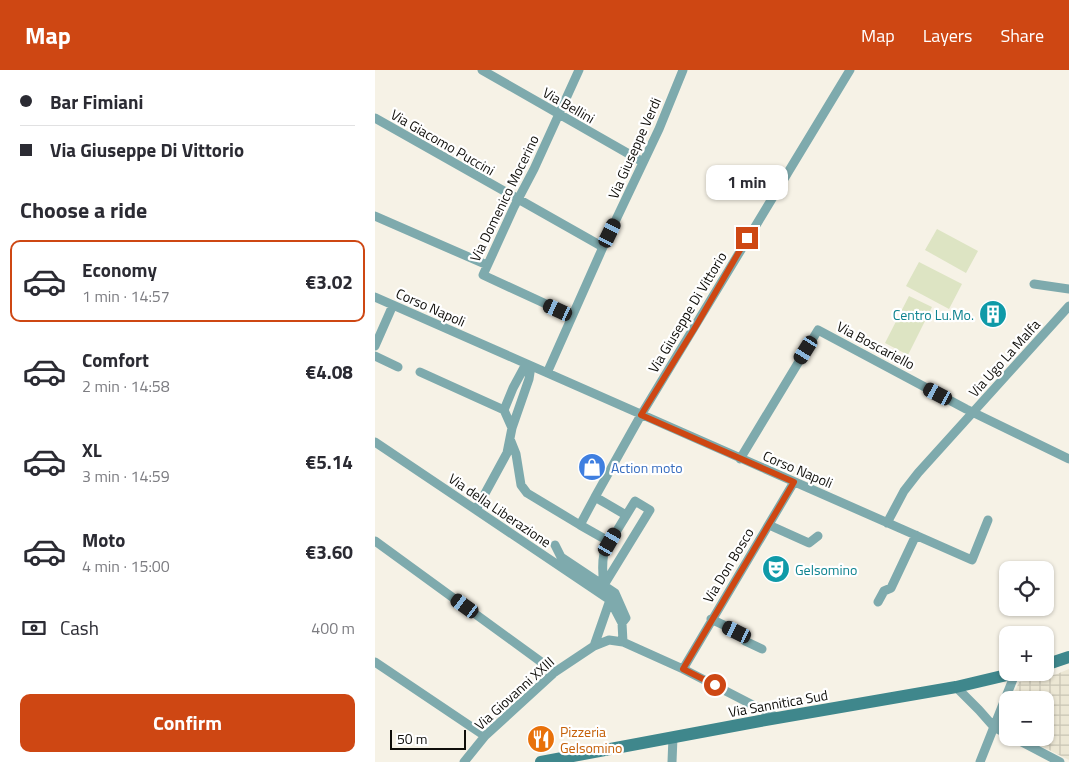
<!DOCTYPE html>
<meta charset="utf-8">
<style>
body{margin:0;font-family:"Titillium Web",sans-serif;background:#f7f7f7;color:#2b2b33;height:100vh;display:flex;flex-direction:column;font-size:19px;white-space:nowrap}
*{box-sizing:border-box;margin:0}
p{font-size:16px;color:#7c7c81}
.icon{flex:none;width:28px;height:28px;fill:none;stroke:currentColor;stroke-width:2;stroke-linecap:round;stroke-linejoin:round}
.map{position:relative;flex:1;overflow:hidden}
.drawer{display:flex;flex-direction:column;background:#fff;width:375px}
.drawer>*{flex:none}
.hud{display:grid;align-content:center;height:110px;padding:0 20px;background:#fff}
.controls{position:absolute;left:624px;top:491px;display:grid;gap:10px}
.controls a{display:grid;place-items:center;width:55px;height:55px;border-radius:10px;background:#fff;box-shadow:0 1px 4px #0004;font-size:25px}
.scale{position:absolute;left:15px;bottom:12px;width:76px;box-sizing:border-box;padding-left:5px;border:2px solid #0f0e0a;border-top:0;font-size:14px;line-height:18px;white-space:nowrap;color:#0f0e0a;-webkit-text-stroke:4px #fff;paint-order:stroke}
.end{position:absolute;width:22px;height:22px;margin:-11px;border:6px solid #ce4713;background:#fff;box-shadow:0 0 0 2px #fff}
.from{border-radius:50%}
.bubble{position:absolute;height:35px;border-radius:10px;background:#fff;box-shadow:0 1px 4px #0004;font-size:16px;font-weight:700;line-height:35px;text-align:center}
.car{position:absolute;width:15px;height:30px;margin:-15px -8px;border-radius:6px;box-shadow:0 0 4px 1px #0007;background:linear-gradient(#222 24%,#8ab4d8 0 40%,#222 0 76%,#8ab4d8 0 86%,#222 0)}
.hud b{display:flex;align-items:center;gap:18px;height:48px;font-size:19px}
.hud b+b{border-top:1px solid #e1e1e2}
.hud i{width:12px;height:12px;background:#2b2b33}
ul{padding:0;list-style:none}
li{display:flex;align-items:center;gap:15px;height:82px;margin:0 10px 8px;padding:0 10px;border:2px solid transparent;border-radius:10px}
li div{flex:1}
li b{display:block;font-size:19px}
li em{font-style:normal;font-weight:700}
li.on{border-color:#ce4713}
li>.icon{width:45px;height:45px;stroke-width:1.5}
h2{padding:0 20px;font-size:22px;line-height:60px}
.pay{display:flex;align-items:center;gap:12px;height:55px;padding:0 20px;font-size:19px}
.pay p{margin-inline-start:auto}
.action{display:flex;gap:10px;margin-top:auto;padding:10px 20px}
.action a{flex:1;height:58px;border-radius:10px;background:#ce4713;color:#fff;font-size:20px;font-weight:700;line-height:58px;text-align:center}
header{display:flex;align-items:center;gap:30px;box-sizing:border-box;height:70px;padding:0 25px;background:#ce4713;color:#fff}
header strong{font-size:24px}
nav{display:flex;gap:28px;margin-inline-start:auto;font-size:18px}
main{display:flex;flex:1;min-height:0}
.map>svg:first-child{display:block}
</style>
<header>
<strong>Map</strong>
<nav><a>Map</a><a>Layers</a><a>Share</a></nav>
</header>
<main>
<section class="drawer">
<div class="hud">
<b><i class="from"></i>Bar Fimiani</b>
<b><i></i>Via Giuseppe Di Vittorio</b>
</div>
<h2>Choose a ride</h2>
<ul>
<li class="on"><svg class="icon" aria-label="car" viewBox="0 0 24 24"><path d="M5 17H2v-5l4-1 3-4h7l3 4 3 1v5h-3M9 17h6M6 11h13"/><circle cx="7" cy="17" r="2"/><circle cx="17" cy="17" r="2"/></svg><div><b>Economy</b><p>1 min · 14:57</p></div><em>€3.02</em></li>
<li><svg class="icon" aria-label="car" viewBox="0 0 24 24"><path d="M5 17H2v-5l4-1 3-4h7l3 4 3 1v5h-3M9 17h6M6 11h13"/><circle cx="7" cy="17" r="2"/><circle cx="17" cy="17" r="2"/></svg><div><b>Comfort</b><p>2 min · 14:58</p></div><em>€4.08</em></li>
<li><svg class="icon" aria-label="car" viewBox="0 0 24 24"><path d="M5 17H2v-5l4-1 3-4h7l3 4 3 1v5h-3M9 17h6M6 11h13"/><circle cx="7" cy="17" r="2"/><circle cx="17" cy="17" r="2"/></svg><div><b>XL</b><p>3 min · 14:59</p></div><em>€5.14</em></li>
<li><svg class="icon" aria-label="car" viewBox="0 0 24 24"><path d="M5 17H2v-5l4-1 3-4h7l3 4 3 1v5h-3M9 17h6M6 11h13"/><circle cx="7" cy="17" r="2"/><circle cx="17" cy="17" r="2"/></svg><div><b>Moto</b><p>4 min · 15:00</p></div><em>€3.60</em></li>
</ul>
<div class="pay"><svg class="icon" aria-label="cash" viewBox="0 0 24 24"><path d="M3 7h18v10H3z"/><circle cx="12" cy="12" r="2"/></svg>Cash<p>400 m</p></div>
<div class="action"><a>Confirm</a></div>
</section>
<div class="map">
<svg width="694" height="692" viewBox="0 0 694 692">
<defs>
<pattern id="industrial-grid" width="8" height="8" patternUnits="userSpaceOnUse" patternTransform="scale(1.25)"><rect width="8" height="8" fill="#ece7d4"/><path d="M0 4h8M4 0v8" fill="none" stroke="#c9c5b5"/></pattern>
</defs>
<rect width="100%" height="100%" fill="#f6f2e6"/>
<path fill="url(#industrial-grid)" d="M694 599V690L650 668H670V630H636L644 612 682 604Z"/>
<path fill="#dde4c3" d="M562 159 603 181 591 203 550 180Z
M544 192 587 214 574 239 531 216Z
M534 226 557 237 533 285 510 273Z"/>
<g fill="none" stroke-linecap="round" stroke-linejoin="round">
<path stroke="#7eaaad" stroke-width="9" d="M107 0 268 92
M0 48 228 177
M0 146 112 195
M659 214 694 219
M0 227 597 490 613 450
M197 246 108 205 139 137 159 99 204 0
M0 276 18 235
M0 286 23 297
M45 302 129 340
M172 303 228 177 284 59 308 0
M137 358 129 340 138 318 151 294
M135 369 141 384 146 415 152 423 205 455
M0 372 235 530 247 553 248 572
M365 389 443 260 591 339 694 389
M220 427 266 345 475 0
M101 440 132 383 137 358 154 309 156 296
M512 453 529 421 543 403 694 236
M394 455 434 473 443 466
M0 471 180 602
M180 475 186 487 240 523 251 548 247 553
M229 515 275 440 260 431 235 472 205 455 220 427 251 445
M229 515C227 501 226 485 233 472
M503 532 509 521 516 518 541 465
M336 549C347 555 365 560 370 571L387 579
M219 576 235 530
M0 592 110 666
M308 599 419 412
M581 617 604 640 619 657 632 664
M639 668 685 692
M89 692 110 666 180 602 219 576 234 570 248 572 308 599 403 648
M297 692 298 667
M605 692 640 604"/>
<path stroke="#3f878c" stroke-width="12" d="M670 595 694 587
M166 692 385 651 581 617 644 602"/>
</g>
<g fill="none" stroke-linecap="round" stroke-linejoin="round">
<path stroke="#ce4713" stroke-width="6" d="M340 615 308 599 419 412 266 345 321 256 372 168"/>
</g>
<defs>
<g id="building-disc" transform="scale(1.4375)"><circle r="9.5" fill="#0f9aa8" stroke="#fff"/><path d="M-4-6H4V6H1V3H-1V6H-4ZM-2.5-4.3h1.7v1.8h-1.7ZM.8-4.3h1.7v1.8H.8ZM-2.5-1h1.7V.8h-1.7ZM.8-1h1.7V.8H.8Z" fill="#fff"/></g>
<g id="shop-disc" transform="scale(1.4375)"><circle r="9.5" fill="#3f7fe0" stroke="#fff"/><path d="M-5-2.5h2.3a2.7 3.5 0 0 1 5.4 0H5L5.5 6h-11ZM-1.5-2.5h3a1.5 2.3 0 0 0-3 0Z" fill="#fff"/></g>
<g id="theatre-disc" transform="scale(1.4375)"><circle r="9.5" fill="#0f9aa8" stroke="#fff"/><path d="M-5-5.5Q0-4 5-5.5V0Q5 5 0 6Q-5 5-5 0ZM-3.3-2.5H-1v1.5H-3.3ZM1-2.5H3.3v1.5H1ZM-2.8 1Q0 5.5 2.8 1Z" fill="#fff"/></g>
<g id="restaurant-disc" transform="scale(1.4375)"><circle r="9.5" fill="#e8710a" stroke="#fff"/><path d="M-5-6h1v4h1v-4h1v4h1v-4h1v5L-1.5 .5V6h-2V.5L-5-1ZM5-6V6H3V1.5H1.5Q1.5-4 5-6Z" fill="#fff"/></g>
</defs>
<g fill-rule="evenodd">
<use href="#building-disc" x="618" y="244"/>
<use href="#shop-disc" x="217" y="397"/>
<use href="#theatre-disc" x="401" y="499"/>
<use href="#restaurant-disc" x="166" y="669"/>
</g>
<g text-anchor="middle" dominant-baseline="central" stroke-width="4.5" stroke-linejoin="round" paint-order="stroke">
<g font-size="14" fill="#0f0e0a" stroke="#fff">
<text transform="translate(194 35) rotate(30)">Via Bellini</text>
<text transform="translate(68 72) rotate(30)">Via Giacomo Puccini</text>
<text transform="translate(259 78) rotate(-66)">Via Giuseppe Verdi</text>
<text transform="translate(129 128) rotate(-64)">Via Domenico Mocerino</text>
<text transform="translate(56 237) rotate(24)">Corso Napoli</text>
<text transform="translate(312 242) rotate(-59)">Via Giuseppe Di Vittorio</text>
<text transform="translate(501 275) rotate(28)">Via Boscariello</text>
<text transform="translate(629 288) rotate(-48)">Via Ugo La Malfa</text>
<text transform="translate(423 399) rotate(23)">Corso Napoli</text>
<text transform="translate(125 440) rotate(34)">Via della Liberazione</text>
<text transform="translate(353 495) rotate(-59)">Via Don Bosco</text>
<text transform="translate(139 623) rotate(-42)">Via Giovanni XXIII</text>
<text transform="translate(403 633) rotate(-10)">Via Sannitica Sud</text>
</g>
<g font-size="14" fill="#0d838f" stroke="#fff" text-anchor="end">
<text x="599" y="244">Centro Lu.Mo.</text>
<text x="420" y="499" text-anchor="start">Gelsomino</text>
</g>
<g font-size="14" fill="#366cbe" stroke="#fff" text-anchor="start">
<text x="236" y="397">Action moto</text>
</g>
<g font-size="14" fill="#c56008" stroke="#fff" text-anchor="start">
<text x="185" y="661">Pizzeria<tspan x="185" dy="16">Gelsomino</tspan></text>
</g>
</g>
</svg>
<div class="controls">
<a><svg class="icon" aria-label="locate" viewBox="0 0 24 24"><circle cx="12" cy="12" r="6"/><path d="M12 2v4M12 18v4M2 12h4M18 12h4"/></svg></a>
<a>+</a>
<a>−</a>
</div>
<div class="scale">50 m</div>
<i class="end from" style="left:340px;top:615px"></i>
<i class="end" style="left:372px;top:168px"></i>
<div class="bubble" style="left:331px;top:95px;width:82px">1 min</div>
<i class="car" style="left:235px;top:163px;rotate:26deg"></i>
<i class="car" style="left:183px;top:240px;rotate:295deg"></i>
<i class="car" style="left:431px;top:280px;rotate:212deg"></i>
<i class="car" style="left:563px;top:324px;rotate:298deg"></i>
<i class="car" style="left:235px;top:472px;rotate:30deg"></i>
<i class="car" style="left:90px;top:536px;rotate:306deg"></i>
<i class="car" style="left:362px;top:562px;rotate:296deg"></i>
</div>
</main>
